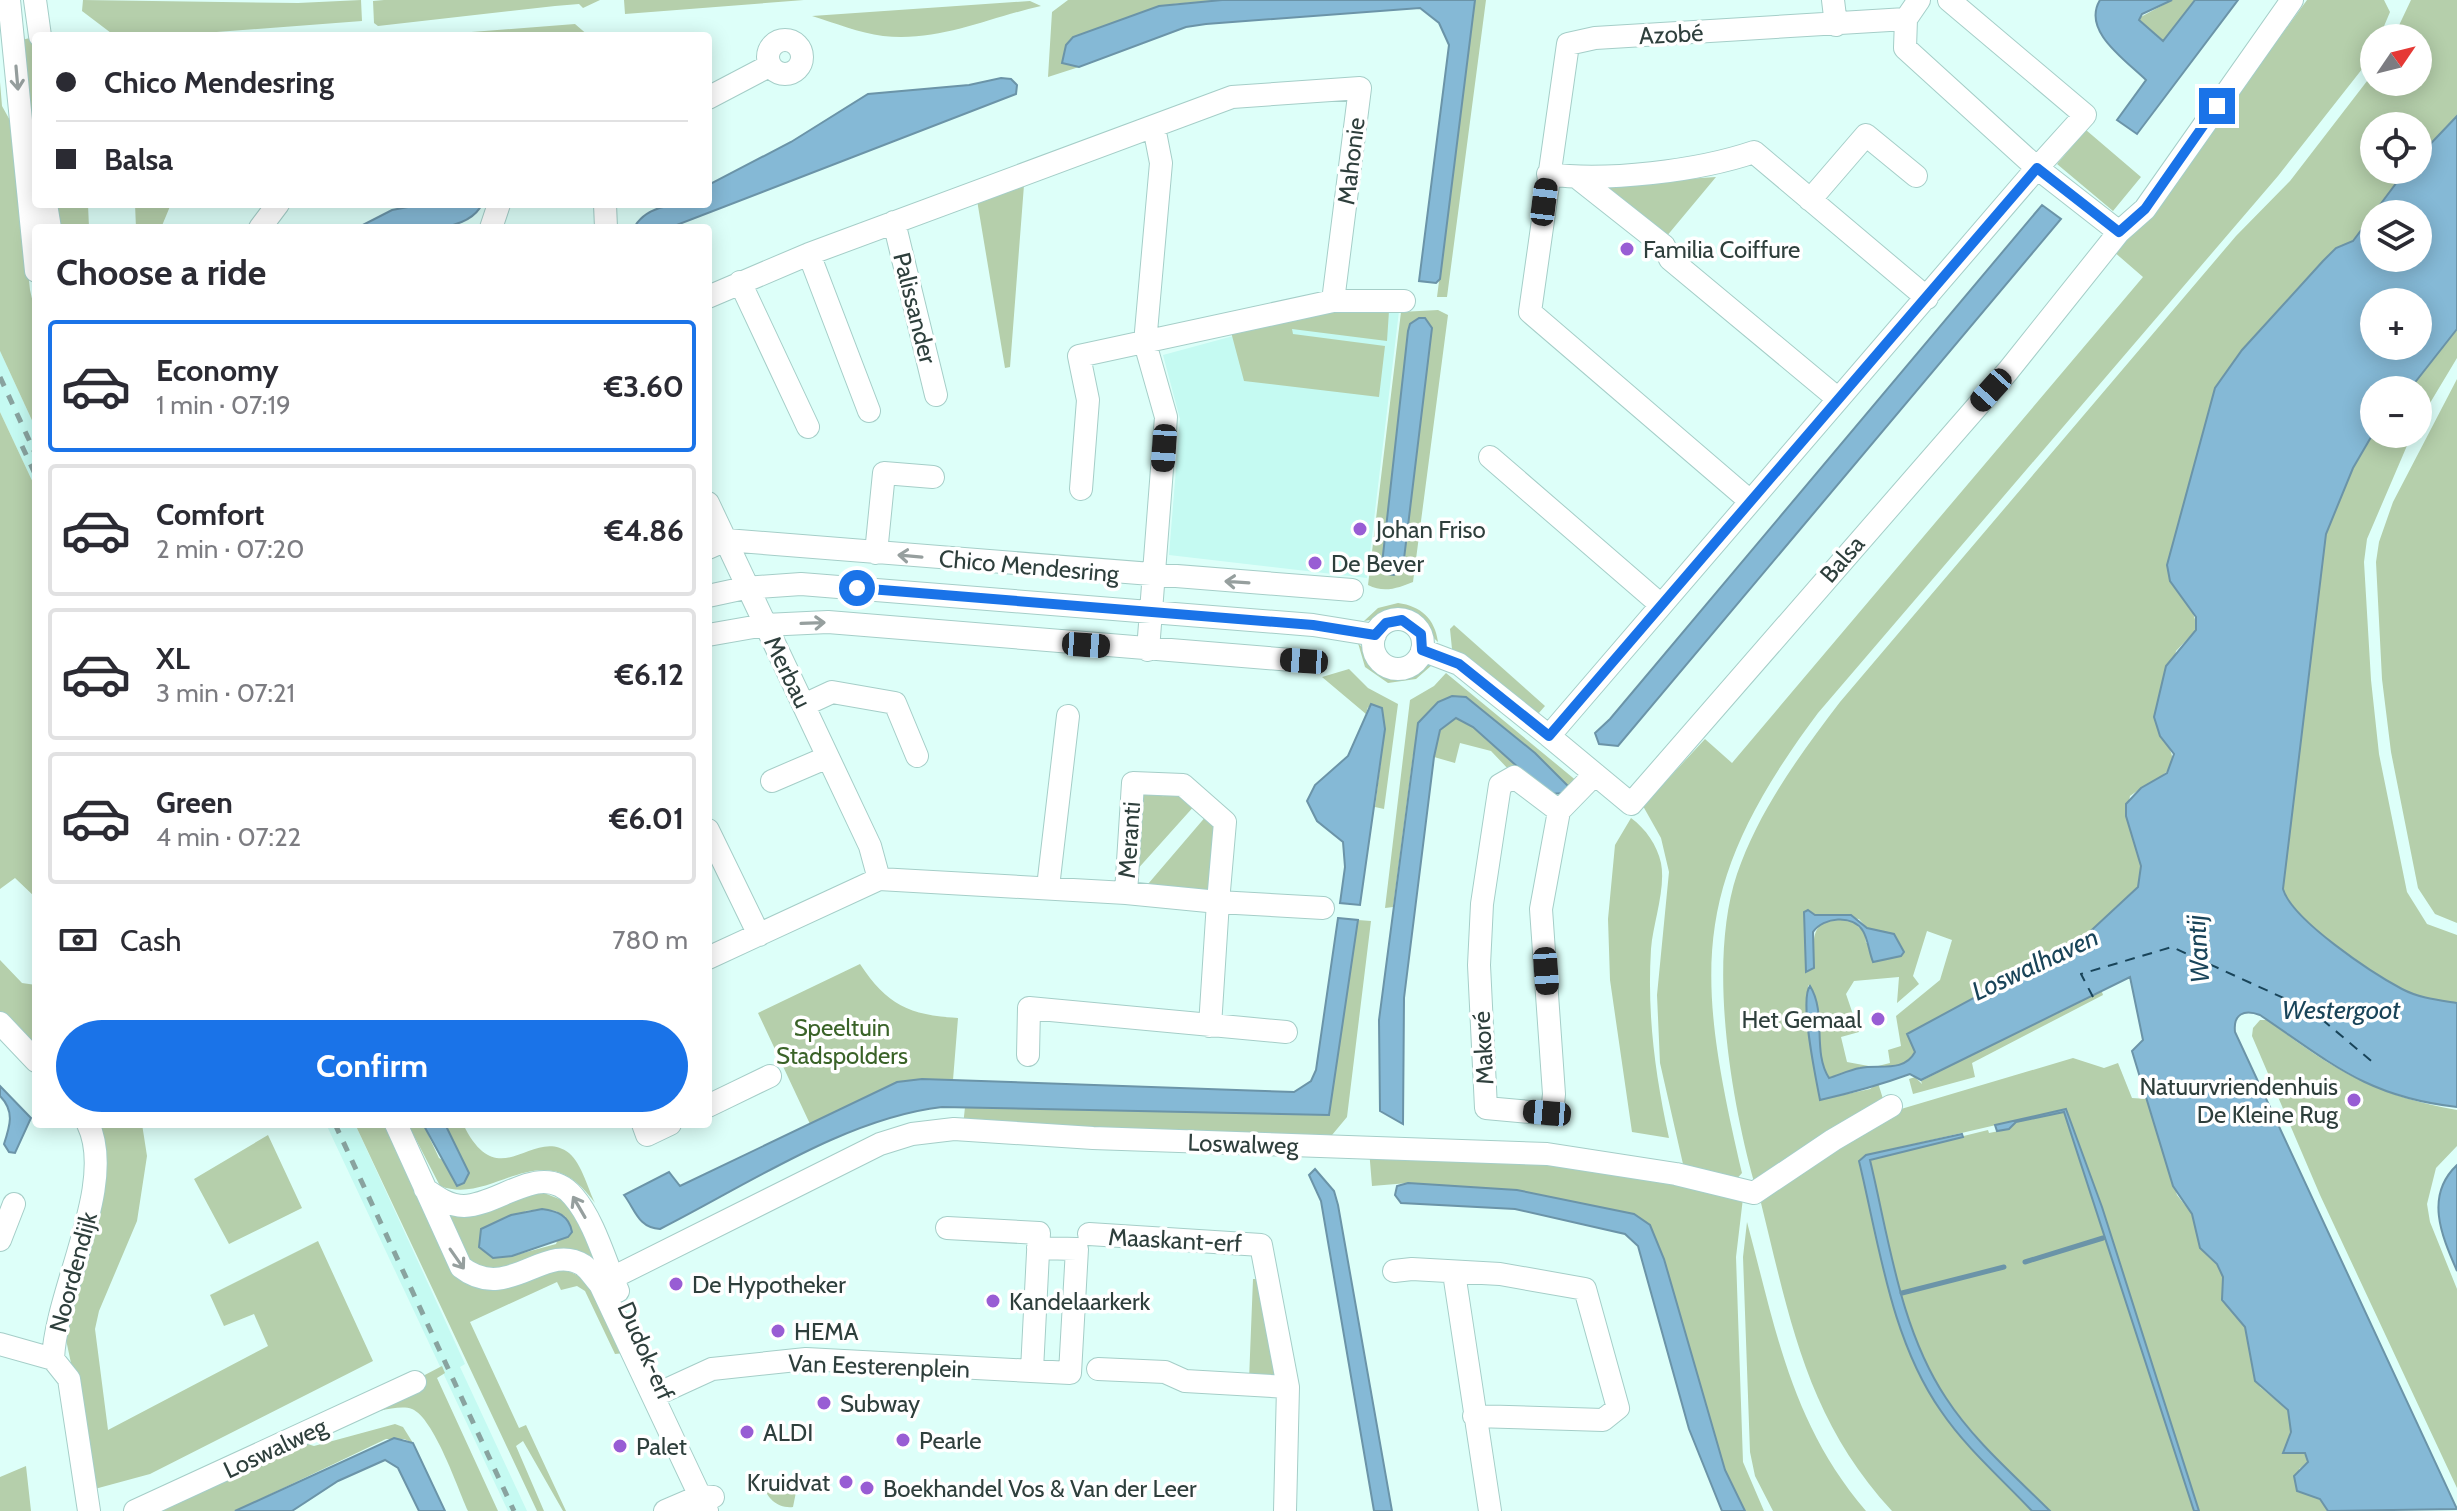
<!DOCTYPE html>
<meta charset="utf-8">
<style>
body{margin:0;font-family:Cabin,sans-serif;background:#f7f7f7;color:#2b2b33;height:100vh;display:flex;flex-direction:column;font-size:30px;white-space:nowrap}
*{box-sizing:border-box;margin:0}
p{font-size:26px;color:#7c7c81}
.icon{flex:none;width:44px;height:44px;fill:none;stroke:currentColor;stroke-width:2;stroke-linecap:round;stroke-linejoin:round}
.map{position:relative;flex:1;overflow:hidden}
.panel{position:absolute;left:32px;top:224px;width:680px;height:904px;display:flex;flex-direction:column;background:#fff;border-radius:8px;box-shadow:0 4px 20px #0003}
.panel>*{flex:none}
.top-card{position:absolute;left:32px;top:32px;width:680px;height:176px;border-radius:8px;box-shadow:0 4px 20px #0003;display:grid;align-content:center;height:176px;padding:0 24px;background:#fff}
.needle{width:52px;rotate:55deg}
.buttons{position:absolute;left:2360px;top:24px;display:grid;gap:16px}
.buttons a{display:grid;place-items:center;width:72px;height:72px;border-radius:50%;background:#fff;box-shadow:0 4px 20px #0003;font-size:40px}
.end{position:absolute;width:36px;height:36px;margin:-18px;border:10px solid #1a73e8;background:#fff;box-shadow:0 0 0 4px #fff}
.from{border-radius:50%}
.car{position:absolute;width:24px;height:48px;margin:-24px -12px;border-radius:10px;box-shadow:0 0 6px 2px #0007;background:linear-gradient(#222 24%,#8ab4d8 0 40%,#222 0 76%,#8ab4d8 0 86%,#222 0)}
.top-card b{display:flex;align-items:center;gap:28px;height:76px;font-size:30px}
.top-card b+b{border-top:2px solid #e1e1e2}
.top-card i{width:20px;height:20px;background:#2b2b33}
ul{padding:0;list-style:none}
li{display:flex;align-items:center;gap:24px;height:132px;margin:0 16px 12px;padding:0 8px;border:4px solid #e1e1e2;border-radius:8px}
li div{flex:1}
li b{display:block;font-size:30px}
li em{font-style:normal;font-weight:700}
li.active{border-color:#1a73e8}
li>.icon{width:72px;height:72px;stroke-width:1.5}
h2{padding:0 24px;font-size:36px;line-height:96px}
.pay{display:flex;align-items:center;gap:20px;height:88px;padding:0 24px;font-size:30px}
.pay p{margin-inline-start:auto}
.cta{display:flex;gap:16px;margin-top:auto;padding:16px 24px}
.cta a{flex:1;height:92px;border-radius:48px;background:#1a73e8;color:#fff;font-size:32px;font-weight:700;line-height:92px;text-align:center}
.map>svg:first-child{display:block}
</style>
<div class="map">
<svg width="2457" height="1511" viewBox="0 0 2457 1511">
<rect width="100%" height="100%" fill="#ddfff9"/>
<path fill="#c5faf2" d="M1325 311H1399L1367 578 1169 555 1180 419 1163 355Z
M0 351 36 429V489L0 412Z
M326 1124H355L465 1364 460 1367 527 1511H508Z"/>
<path fill="#b5cfab" fill-rule="evenodd" d="M83 0 298 3 361 0 362 21 164 36H115L82 11Z
M600 0 583 8 579 4 555 6 378 26 374 23 373 1 384 0Z
M624 0H804L625 14Z
M1068 0H1222L1173 4 1064 52 1066 63 1079 67 1048 77 1052 12Z
M1475 0H1486L1447 297H1437Z
M2172 0H2195L2168 38 2160 41 2140 25 2139 18Z
M2307 0H2384L2390 12 2379 38H2374L2370 59 2278 176 1818 713C1689 886 1695 971 1742 1173L1734 1182 1688 1172 1683 1164 1660 1063 1657 995 1669 872 1661 838 1643 806 1705 739 1732 763 2143 277 2113 251 2185 167Z
M2411 0H2457V116L2418 157V126H2374V170H2406L2353 241 2336 248 2242 350 2215 388 2167 565C2171 591 2197 602 2196 630L2176 651 2160 736C2192 771 2155 777 2130 796L2126 816 2141 866 2138 887 2081 940 1907 1035 1915 1052C1904 1073 1878 1065 1860 1068 1850 1070 1839 1075 1829 1078 1811 1050 1829 1013 1808 985V1032L1820 1100 1870 1089 1878 1083 1884 1102 1754 1182C1730 1095 1708 961 1737 874 1759 810 1799 756 1840 702L2236 236 2290 181 2374 72V82H2418V38H2393ZM1808 910 1814 915 1859 919 1867 928 1894 934 1866 943 1865 933 1852 921C1810 915 1813 934 1814 968L1806 972 1804 913ZM1927 931 1952 940 1940 980 1896 1016 1901 1046 1888 1050 1890 1063 1874 1067 1847 1062 1841 1037 1859 1032 1846 994 1854 981 1899 977 1897 1003 1919 984 1913 976Z
M1030 1 1041 6C987 18 940 42 883 36 859 33 835 23 812 16Z
M575 24 589 36H420Z
M35 37 36 204 37 228 21 40Z
M0 82 2 106 12 124 30 290 36 316V429L0 351Z
M2086 130 2141 177 2113 211 2057 164Z
M1716 177 1661 243 1598 185Z
M1024 185 1010 367 1005 368 977 200Z
M51 204H88L89 228H55Z
M135 204H171L161 228H136Z
M1326 310 1389 311 1387 341 1292 329 1293 334 1385 346 1379 397 1244 381 1231 332Z
M1438 310 1448 315 1413 582C1400 587 1385 594 1368 585L1401 312ZM1410 324 1432 328 1403 567 1394 575 1387 574 1382 564Z
M2457 329V358L2418 423V390H2409Z
M2457 379V923L2435 914 2418 888 2391 752 2382 679 2376 562 2379 542 2393 502Z
M0 412 36 489V898L15 878 0 889Z
M2374 432 2412 434 2367 539 2364 562 2371 680 2379 754 2407 892 2427 924 2457 935V1003C2438 1000 2419 998 2402 989 2372 973 2291 920 2283 889L2326 534 2353 468Z
M1398 603C1421 606 1435 619 1438 642L1417 622 1403 615 1364 621 1378 608Z
M1454 625 1545 706 1538 714 1452 649 1450 629Z
M1358 643 1380 666 1392 672 1432 665 1416 679 1388 683 1365 667Z
M1349 669 1368 688 1398 704 1384 809 1375 807 1385 729 1368 707 1366 714 1322 677Z
M1446 673 1578 782 1571 789 1535 753 1466 697 1413 755 1393 907 1385 908 1410 700 1434 686Z
M1456 717 1473 727 1515 765 1511 772 1491 751 1460 743 1455 763 1434 757 1440 730Z
M1162 791 1163 797 1164 791 1180 792 1196 804 1135 872 1138 795Z
M1207 815 1219 825 1214 891 1155 889 1148 884Z
M1631 818C1646 829 1657 845 1661 863 1666 889 1653 923 1651 949 1647 1014 1655 1074 1669 1138L1632 1132 1610 980 1608 919 1615 845Z
M1358 920 1371 921 1347 1117 1332 1135 963 1126 965 1107 1328 1115Z
M0 960 22 983 36 985V1050L0 1014Z
M860 964C887 1005 909 1015 958 1018L953 1080 897 1082 810 1124 758 1013Z
M2101 989 2103 995 1972 1063 1975 1077 1913 1094 1909 1079 1915 1077 1922 1084 1921 1081Z
M2260 1020H2268C2331 1069 2377 1096 2457 1110V1146L2436 1168 2427 1204 2430 1222 2457 1289V1488L2320 1195 2252 1036 2253 1028Z
M2073 1058 2104 1068 2118 1063 2132 1098 2147 1099 2177 1195 2192 1214 2200 1248 2217 1264 2223 1277 2222 1300 2245 1327 2260 1387 2288 1410 2291 1421 2289 1442 2305 1452 2308 1462 2299 1469 2308 1492 2320 1499 2328 1511H2199L2102 1207 2065 1109 1866 1155 1859 1161C1879 1245 1891 1340 1941 1411 1966 1448 2002 1479 2032 1511H1892C1807 1419 1790 1320 1761 1203L1763 1196 1891 1112Z
M2064 1112 2194 1511H2050C2014 1475 1975 1440 1946 1398 1900 1329 1889 1238 1870 1159L1988 1130 1989 1133 2009 1129 2016 1122Z
M97 1124H142L147 1156 137 1221 99 1311 95 1329 108 1430 268 1346 254 1314 224 1326 210 1295 318 1241 373 1361 150 1474 91 1490 82 1415 61 1316 104 1180 107 1153Z
M355 1124H388L435 1226 488 1288C511 1290 525 1278 547 1272 591 1258 610 1323 625 1353L615 1354 585 1291 577 1286 561 1290 557 1282 470 1322 519 1428 526 1425 566 1511H563L523 1441 516 1446 544 1511H537Z
M408 1124H423L439 1158 469 1173 445 1124H463C499 1198 532 1125 569 1153 582 1164 588 1189 595 1203 542 1128 496 1207 440 1186Z
M268 1135 302 1208 229 1244 194 1179Z
M1369 1149 1528 1156 1743 1198 1736 1257 1743 1462 1764 1511H1745L1725 1470 1664 1259 1650 1225 1634 1214 1517 1190 1408 1183 1372 1186Z
M544 1193 567 1202 598 1259 497 1273 465 1259 437 1205ZM542 1209 556 1211 566 1217 556 1244 512 1256 525 1211Z
M1747 1222C1776 1330 1791 1423 1866 1511H1773L1755 1476 1750 1452 1743 1257Z
M1253 1279H1263L1280 1377 1249 1380Z
M442 1366 445 1373 437 1378 498 1511H468C458 1489 434 1418 412 1409 390 1401 330 1429 306 1437Z
M395 1424 403 1427 413 1443 404 1439H386L235 1511H148L298 1441 314 1446Z
M26 1466 31 1511H0V1477Z
M774 1481H787L797 1487 793 1507C779 1509 765 1498 764 1484Z"/>
<path fill="#85b9d6" stroke="#6b94a8" stroke-width="2" fill-rule="evenodd" d="M1222 0H1475L1440 279 1436 283 1419 281 1449 45 1439 23 1420 8 1206 24 1186 27 1079 67 1062 63 1066 45 1073 37 1159 6Z
M2100 0H2172L2142 14 2139 20 2163 41 2195 0H2238L2137 134 2117 120 2146 80C2127 61 2081 31 2100 0Z
M1001 78 1011 79 1017 85 1016 94 669 228 635 226C650 202 684 204 708 204V185L791 142 868 94 969 85Z
M2457 116V329L2409 390H2374V432L2353 468 2326 534 2283 889C2292 920 2372 973 2402 989 2419 998 2438 1000 2457 1003V1107C2367 1097 2331 1063 2260 1015 2244 1009 2233 1014 2235 1032L2457 1509 2328 1511 2320 1499 2297 1491 2294 1476 2308 1462 2305 1453H2283L2291 1432 2288 1410 2255 1381 2245 1327 2222 1300 2223 1277 2217 1264 2200 1248 2192 1214 2173 1186 2132 1051 2143 1040 2130 977 1921 1080 1910 1074C1880 1085 1851 1093 1820 1100 1816 1079 1799 999 1810 986 1827 1013 1812 1052 1829 1078 1839 1075 1849 1070 1860 1068 1878 1064 1904 1073 1915 1052L1907 1034 2081 940 2138 887 2141 866 2126 816V804L2141 788 2167 773 2174 754 2160 736 2154 717 2166 666 2196 630V617L2170 581 2167 565 2215 388 2242 350 2323 261 2336 248 2353 241 2406 170H2418V157ZM2374 214H2418V258H2374ZM2374 302H2418V346H2374Z
M424 204H482C466 239 391 228 357 228L392 210Z
M2042 205 2061 219 1618 746 1599 744 1595 733 1610 719Z
M1419 318H1425L1432 328 1403 567 1394 575 1387 574 1382 564 1408 331 1410 324Z
M1452 696 1466 697 1535 753 1571 789 1567 793 1548 794 1473 727 1456 718 1440 730 1434 757 1404 998 1403 1124 1380 1111 1379 1020 1418 723 1438 702Z
M1371 704 1382 708 1385 729 1360 905 1340 903 1345 867 1343 842 1317 821 1307 801 1315 785 1348 756Z
M1808 910 1815 915H1851L1867 928 1894 934 1904 952 1901 956 1873 962C1869 952 1868 939 1863 931 1853 914 1823 917 1813 932L1814 968 1806 972 1804 912Z
M1338 918 1358 920 1329 1115 942 1107C846 1118 747 1185 660 1229 638 1228 635 1209 624 1195L669 1172 680 1186 897 1082 922 1079 1294 1092 1311 1081 1316 1070Z
M0 1086 31 1118 15 1153 9 1152 4 1144C10 1126 15 1111 0 1096Z
M2066 1109 2102 1207 2199 1511H2194L2064 1112 2016 1122 2009 1129 1997 1131 1995 1125Z
M423 1124H445L469 1173 464 1183 457 1186Z
M1962 1134 1963 1137 1870 1160C1889 1239 1900 1329 1946 1398 1974 1441 2014 1475 2050 1511H2032C2002 1479 1966 1448 1941 1411 1891 1340 1879 1244 1859 1161L1866 1155Z
M2457 1165V1271C2442 1236 2424 1196 2457 1165Z
M1315 1169 1334 1191 1338 1205 1392 1511H1374L1373 1505 1321 1201 1309 1175Z
M1408 1183 1517 1190 1634 1214 1650 1225 1664 1259 1725 1470 1745 1511H1722L1689 1429 1638 1246 1625 1234 1515 1209 1401 1203 1395 1195 1397 1186Z
M542 1209C557 1211 569 1215 572 1232L568 1237 512 1256 493 1258 479 1247 481 1229 511 1215Z
M394 1438 413 1443 445 1511H419L398 1468 385 1460 338 1481 292 1511H235Z"/>
<g fill="none" stroke-linecap="round" stroke-linejoin="round">
<path stroke="#6b94a8" stroke-width="5" d="M2025 1262 2103 1238
M1902 1293 2004 1267"/>
<path stroke="#194459" stroke-width="2" stroke-dasharray="10 8" stroke-linecap="butt" d="M2093 997 2081 974 2172 947 2312 1011 2376 1065"/>
<g stroke="#a5cec8" stroke-width="24">
<path id="minor" d="M9 0 36 271
M35 0 40 36
M1833 0 1836 25
M1949 0 2085 115 2037 168 2119 232
M768 57a17 17 0 1 1 34 0a17 17 0 1 1-34 0Z
M708 98 769 66
M1548 174C1606 182 1698 171 1754 152L1927 298
M1578 178 1664 246 1670 259 1837 398
M1810 200 1866 135 1916 176
M46 204 50 228
M605 204 606 228
M894 222 936 395
M260 228 278 204
M491 228 499 204
M809 254 869 411
M740 282 808 427
M708 297 809 254 1232 97 1360 88 1333 301 1079 356 1088 400 1081 489
M1333 301H1404
M1490 457 1661 605
M1750 501 1530 312 1568 44 1595 38 1906 19
M708 503 870 846 879 879 708 958
M708 548 726 540 1352 590
M876 553 884 473 933 477
M708 596 745 588 801 584 1313 625 1375 635
M1373 644a25 25 0 1 1 50 0a25 25 0 1 1-50 0Z
M708 635 765 625 828 622 1304 661
M1148 650 1166 417 1145 343 1161 163 1154 127
M1422 650 1459 664 1549 736 2037 168 1905 48 1906 19 1919 0
M804 705 832 692 895 703 917 756
M1549 736 1631 804 2008 371 2119 232 2145 209 2292 0
M772 781 828 757
M1133 783 1183 785 1225 822 1218 902 1126 893Z
M1559 811 1514 777 1500 785 1482 904 1479 965 1486 1108 1552 1114 1554 1094 1541 909 1559 811 1595 774
M708 830 759 935
M879 879 1126 893
M1048 887 1068 716
M0 1023 36 1061
M1210 1026 1218 902 1323 908
M1028 1055 1029 1008 1286 1032
M708 1106 770 1076
M88 1124C117 1184 56 1289 53 1359L69 1379 89 1511
M396 1124 461 1267C508 1304 545 1241 583 1265 589 1269 595 1279 600 1284L707 1511
M643 1124 647 1135 670 1124
M425 1189C436 1197 449 1206 464 1206 500 1205 542 1160 573 1196 594 1220 605 1261 618 1291
M947 1228 1039 1233 1032 1370
M1089 1234 1261 1245 1288 1387 1285 1511
M0 1240 14 1204
M1394 1271 1412 1269 1500 1274 1585 1289 1618 1408 1603 1420 1474 1416
M1454 1273 1490 1511
M600 1284 880 1144 912 1134 954 1129 1093 1138 1547 1154 1676 1174 1754 1193 1833 1140 1891 1106
M0 1344 53 1359
M1098 1369 1165 1372 1185 1381 1288 1387
M653 1396 712 1369 806 1359 1070 1373 1077 1249 1038 1248
M135 1511 415 1382
M665 1511 700 1496 713 1497"/>
</g>
<use href="#minor" stroke="#fff" stroke-width="22"/>
<path stroke="#89a39f" stroke-width="5" stroke-dasharray="10 10" stroke-linecap="butt" d="M0 377 36 455
M22 446 36 476
M335 1124 514 1511"/>
</g>
<defs><path id="oneway-shaft" d="M-6 0H5M1.5-3L5.5 0L1.5 3" fill="none" stroke-width="1.6" stroke-linecap="round" stroke-linejoin="round" transform="scale(2)"/></defs>
<g stroke="#969f9e">
<use href="#oneway-shaft" transform="translate(17 78) rotate(85)"/>
<use href="#oneway-shaft" transform="translate(910 556) rotate(-175)"/>
<use href="#oneway-shaft" transform="translate(1237 582) rotate(-176)"/>
<use href="#oneway-shaft" transform="translate(813 623) rotate(-2)"/>
<use href="#oneway-shaft" transform="translate(579 1207) rotate(-120)"/>
<use href="#oneway-shaft" transform="translate(457 1259) rotate(55)"/>
</g>
<g fill="none" stroke-linecap="round" stroke-linejoin="round">
<path stroke="#1a73e8" stroke-width="10" d="M857 588 1313 625 1375 635 1386 623 1402 620 1421 634 1422 650 1459 664 1549 736 2037 168 2119 232 2145 209 2217 106"/>
</g>
<g fill="#985dd4" stroke="#fff" stroke-width="3">
<circle cx="1627" cy="249" r="8"/>
<circle cx="1360" cy="529" r="8"/>
<circle cx="1315" cy="563" r="8"/>
<circle cx="1878" cy="1019" r="8"/>
<circle cx="2354" cy="1100" r="8"/>
<circle cx="676" cy="1284" r="8"/>
<circle cx="993" cy="1301" r="8"/>
<circle cx="778" cy="1331" r="8"/>
<circle cx="824" cy="1403" r="8"/>
<circle cx="747" cy="1432" r="8"/>
<circle cx="903" cy="1440" r="8"/>
<circle cx="620" cy="1446" r="8"/>
<circle cx="846" cy="1482" r="8"/>
<circle cx="867" cy="1488" r="8"/>
</g>
<g text-anchor="middle" dominant-baseline="central" stroke-width="7" stroke-linejoin="round" paint-order="stroke">
<g font-size="24" fill="#2e3f3c" stroke="#fff">
<text transform="translate(1671 34) rotate(-3)">Azobé</text>
<text transform="translate(1351 161) rotate(-83)">Mahonie</text>
<text transform="translate(915 308) rotate(76)">Palissander</text>
<text transform="translate(1842 559) rotate(-49)">Balsa</text>
<text transform="translate(1029 566) rotate(5)">Chico Mendesring</text>
<text transform="translate(788 672) rotate(64)">Merbau</text>
<text transform="translate(1129 840) rotate(-86)">Meranti</text>
<text transform="translate(1483 1048) rotate(-93)">Makoré</text>
<text transform="translate(1243 1144) rotate(2)">Loswalweg</text>
<text transform="translate(1175 1240) rotate(3)">Maaskant-erf</text>
<text transform="translate(73 1272) rotate(-75)">Noordendijk</text>
<text transform="translate(646 1351) rotate(66)">Dudok-erf</text>
<text transform="translate(879 1366) rotate(2)">Van Eesterenplein</text>
<text transform="translate(275 1448) rotate(-25)">Loswalweg</text>
</g>
<g font-size="24" fill="#2e3f3c" stroke="#fff" text-anchor="start">
<text x="1643" y="249">Familia Coiffure</text>
<text x="1376" y="529">Johan Friso</text>
<text x="1331" y="563">De Bever</text>
<text x="1862" y="1019" text-anchor="end">Het Gemaal</text>
<text x="2338" y="1086" text-anchor="end">Natuurvriendenhuis<tspan x="2338" dy="28">De Kleine Rug</tspan></text>
<text x="692" y="1284">De Hypotheker</text>
<text x="1009" y="1301">Kandelaarkerk</text>
<text x="794" y="1331">HEMA</text>
<text x="840" y="1403">Subway</text>
<text x="763" y="1432">ALDI</text>
<text x="919" y="1440">Pearle</text>
<text x="636" y="1446">Palet</text>
<text x="830" y="1482" text-anchor="end">Kruidvat</text>
<text x="883" y="1488">Boekhandel Vos &amp; Van der Leer</text>
</g>
<g font-size="24" fill="#3a6328" stroke="#fff">
<text x="842" y="1027">Speeltuin<tspan x="842" dy="28">Stadspolders</tspan></text>
</g>
<g font-size="26" font-style="italic" fill="#194459" stroke="#fff">
<text transform="translate(2198 949) rotate(-94)">Wantij</text>
<text transform="translate(2035 964) rotate(-25)">Loswalhaven</text>
<text x="2341" y="1010">Westergoot</text>
</g>
</g>
</svg>
<div class="buttons">
<a><svg class="needle" viewBox="-14 -14 28 28"><path d="M0-13l5 13h-10z" fill="#e53935"/><path d="M0 13l5-13h-10z" fill="#7c7c81"/></svg></a>
<a><svg class="icon" aria-label="locate" viewBox="0 0 24 24"><circle cx="12" cy="12" r="6"/><path d="M12 2v4M12 18v4M2 12h4M18 12h4"/></svg></a>
<a><svg class="icon" aria-label="layers" viewBox="0 0 24 24"><path d="M12 4l9 5-9 5-9-5zM3 14l9 5 9-5"/></svg></a>
<a>+</a>
<a>−</a>
</div>
<i class="end from" style="left:857px;top:588px"></i>
<i class="end" style="left:2217px;top:106px"></i>
<i class="car" style="left:1544px;top:202px;rotate:7deg"></i>
<i class="car" style="left:1991px;top:390px;rotate:222deg"></i>
<i class="car" style="left:1164px;top:448px;rotate:184deg"></i>
<i class="car" style="left:1086px;top:645px;rotate:94deg"></i>
<i class="car" style="left:1304px;top:661px;rotate:274deg"></i>
<i class="car" style="left:1546px;top:971px;rotate:176deg"></i>
<i class="car" style="left:1547px;top:1113px;rotate:275deg"></i>
<div class="top-card">
<b><i class="from"></i>Chico Mendesring</b>
<b><i></i>Balsa</b>
</div>
<section class="panel">
<h2>Choose a ride</h2>
<ul>
<li class="active"><svg class="icon" aria-label="car" viewBox="0 0 24 24"><path d="M5 17H2v-5l4-1 3-4h7l3 4 3 1v5h-3M9 17h6M6 11h13"/><circle cx="7" cy="17" r="2"/><circle cx="17" cy="17" r="2"/></svg><div><b>Economy</b><p>1 min · 07:19</p></div><em>€3.60</em></li>
<li><svg class="icon" aria-label="car" viewBox="0 0 24 24"><path d="M5 17H2v-5l4-1 3-4h7l3 4 3 1v5h-3M9 17h6M6 11h13"/><circle cx="7" cy="17" r="2"/><circle cx="17" cy="17" r="2"/></svg><div><b>Comfort</b><p>2 min · 07:20</p></div><em>€4.86</em></li>
<li><svg class="icon" aria-label="car" viewBox="0 0 24 24"><path d="M5 17H2v-5l4-1 3-4h7l3 4 3 1v5h-3M9 17h6M6 11h13"/><circle cx="7" cy="17" r="2"/><circle cx="17" cy="17" r="2"/></svg><div><b>XL</b><p>3 min · 07:21</p></div><em>€6.12</em></li>
<li><svg class="icon" aria-label="car" viewBox="0 0 24 24"><path d="M5 17H2v-5l4-1 3-4h7l3 4 3 1v5h-3M9 17h6M6 11h13"/><circle cx="7" cy="17" r="2"/><circle cx="17" cy="17" r="2"/></svg><div><b>Green</b><p>4 min · 07:22</p></div><em>€6.01</em></li>
</ul>
<div class="pay"><svg class="icon" aria-label="cash" viewBox="0 0 24 24"><path d="M3 7h18v10H3z"/><circle cx="12" cy="12" r="2"/></svg>Cash<p>780 m</p></div>
<div class="cta"><a>Confirm</a></div>
</section>
</div>
